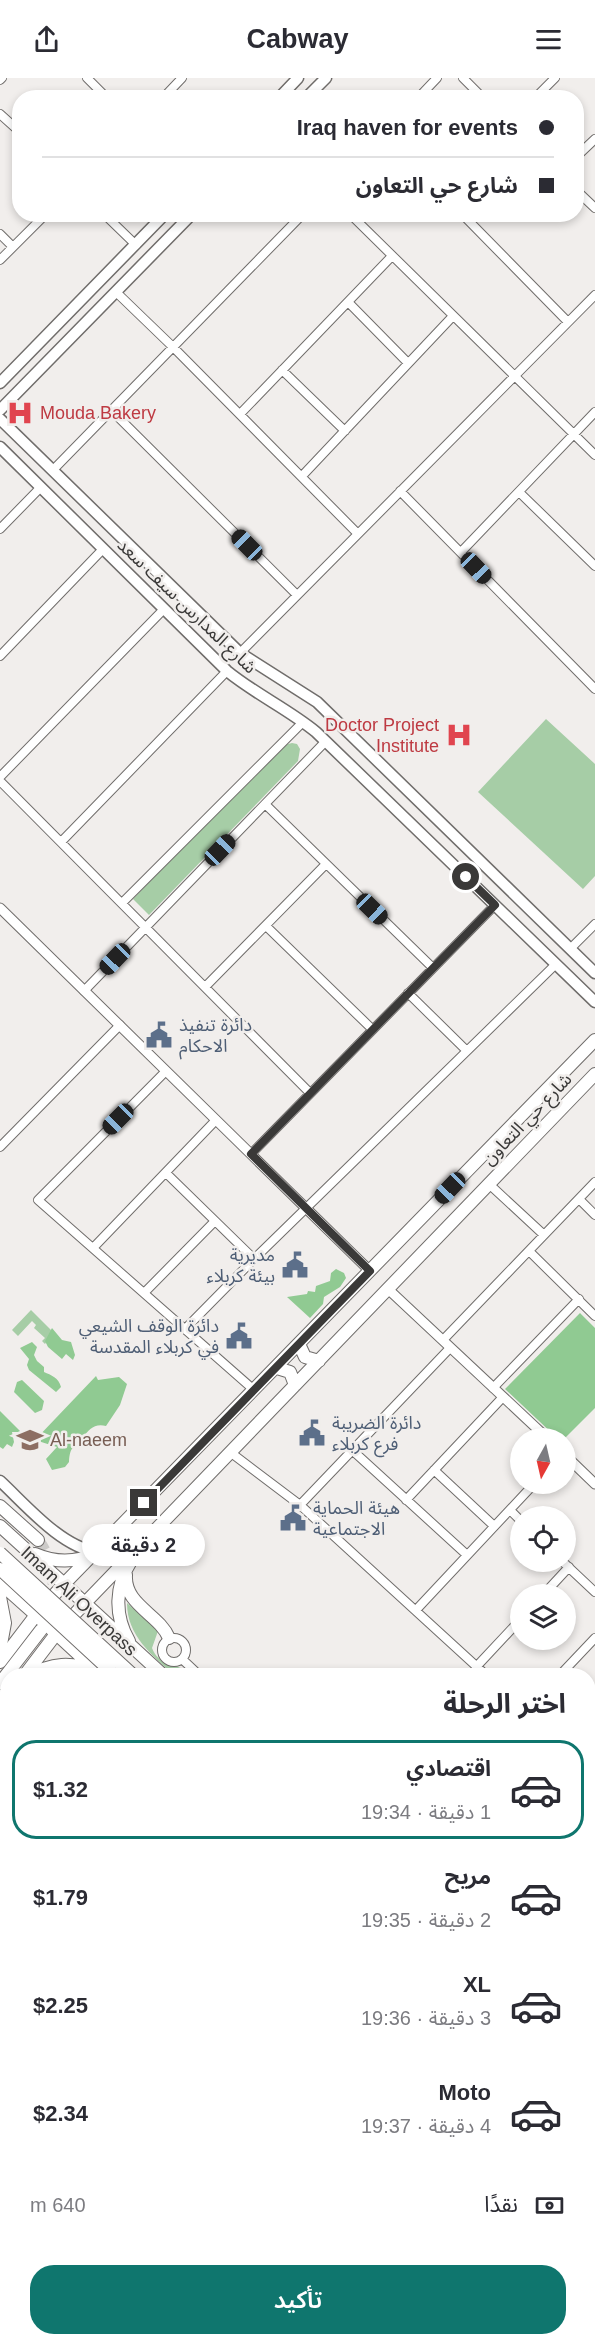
<!DOCTYPE html>
<html lang="ar">
<meta charset="utf-8">
<style>
body{margin:0;font-family:Helvetica,"Noto Sans Arabic",sans-serif;background:#f2f2f3;color:#2b2b33;direction:rtl;height:100vh;display:flex;flex-direction:column;font-size:22px;white-space:nowrap}
*{box-sizing:border-box;margin:0}
p{font-size:20px;color:#7c7c81}
.icon{flex:none;width:33px;height:33px;fill:none;stroke:currentColor;stroke-width:2;stroke-linecap:round;stroke-linejoin:round}
.map{position:relative;flex:1;overflow:hidden;direction:ltr}
.panel{position:absolute;left:0px;top:1590px;width:596px;height:678px;display:flex;flex-direction:column;background:#fff;border-radius:24px 24px 0 0;box-shadow:0 3px 9px #0003;direction:rtl}
.panel>*{flex:none}
.hud{position:absolute;left:12px;top:12px;width:572px;height:132px;border-radius:24px;box-shadow:0 3px 9px #0003;direction:rtl;display:grid;align-content:center;height:132px;padding:0 30px;background:#fff}
.needle{width:39px;rotate:188deg}
.controls{position:absolute;left:510px;top:1350px;display:grid;gap:12px}
.controls a{display:grid;place-items:center;width:66px;height:66px;border-radius:50%;background:#fff;box-shadow:0 3px 9px #0003;font-size:30px}
.end{position:absolute;width:27px;height:27px;margin:-14px;border:8px solid #3a3938;background:#fff;box-shadow:0 0 0 3px #fff}
.from{border-radius:50%}
.bubble{position:absolute;height:42px;border-radius:21px;background:#fff;box-shadow:0 3px 9px #0003;font-size:20px;font-weight:600;line-height:42px;text-align:center;direction:rtl}
.car{position:absolute;width:18px;height:36px;margin:-18px -9px;border-radius:8px;box-shadow:0 0 4px 2px #0007;background:linear-gradient(#222 24%,#8ab4d8 0 40%,#222 0 76%,#8ab4d8 0 86%,#222 0)}
.hud b{display:flex;align-items:center;gap:21px;height:57px;font-size:22px}
.hud b+b{border-top:2px solid #e1e1e2}
.hud i{width:15px;height:15px;background:#2b2b33}
ul{padding:0;list-style:none}
li{display:flex;align-items:center;gap:18px;height:99px;margin:0 12px 9px;padding:0 18px;border:3px solid transparent;border-radius:24px}
li div{flex:1}
li b{display:block;font-size:22px}
li em{font-style:normal;font-weight:600}
li.on{border-color:#0f766e}
li>.icon{width:54px;height:54px;stroke-width:1.5}
h2{padding:0 30px;font-size:27px;line-height:72px}
.pay{display:flex;align-items:center;gap:15px;height:66px;padding:0 30px;font-size:22px}
.pay p{margin-inline-start:auto}
.button{display:flex;gap:12px;margin-top:auto;padding:12px 30px}
.button a{flex:1;height:69px;border-radius:24px;background:#0f766e;color:#fff;font-size:24px;font-weight:600;line-height:69px;text-align:center}
header{display:flex;justify-content:space-between;align-items:center;height:78px;padding:0 30px;background:#fff;font-size:27px;font-weight:600}
.map>svg:first-child{display:block}
</style>
<header><svg class="icon" aria-label="menu" viewBox="0 0 24 24"><path d="M4 6h16M4 12h16M4 18h16"/></svg>Cabway<svg class="icon" aria-label="share" viewBox="0 0 24 24"><path d="M12 15V3M7 8l5-5 5 5M5 13v7h14v-7"/></svg></header>
<div class="map">
<svg width="595" height="2268" viewBox="0 0 595 2268">
<rect width="100%" height="100%" fill="#f1eeec"/>
<path fill="#a6cda6" d="M546 641 595 686V798L583 811 478 714Z
M292 665 297 666 300 671 298 683 149 837 133 821 277 669Z
M31 1232 53 1254 45 1266 42 1263 45 1260 34 1250 36 1247 32 1243 18 1258 12 1252Z
M127 1525 158 1553 152 1570C158 1586 172 1586 186 1592L189 1597H174C152 1577 127 1558 127 1525Z
M595 2097V2198L588 2197V2108Z"/>
<path fill="#90ca92" d="M336 1191 344 1195 346 1200 340 1209 324 1219 323 1226 310 1240 287 1219 307 1216 308 1213 315 1214 316 1208 330 1203 331 1195Z
M580 1235 595 1250V1330L565 1360H557L505 1311Z
M52 1250 62 1262 71 1264 75 1277 73 1282 66 1276 62 1281 48 1269 45 1263Z
M32 1264 37 1269 34 1277 37 1283 44 1289V1294C51 1297 59 1300 61 1309L56 1314 29 1292 27 1287 29 1281 20 1270Z
M96 1298 98 1302 119 1299 127 1306 120 1327 106 1348C94 1345 89 1352 82 1360 74 1371 70 1367 69 1384L65 1389 52 1392 46 1381 57 1369 35 1362Z
M22 1302 44 1323 42 1332 35 1335 14 1314 17 1304Z
M0 1333 21 1354H12L14 1364 12 1369 7 1366 3 1371 0 1369Z"/>
<g fill="none" stroke-linecap="round" stroke-linejoin="round">
<path stroke="#cccac8" stroke-width="12" stroke-dasharray="12 6" stroke-linecap="butt" d="M38 1462C51 1480 56 1501 53 1523"/>
<g stroke="#706d6b" stroke-width="10">
<path id="minor" d="M87 0 107 20
M463 0 483 20
M0 2 2 0
M163 20 182 0
M418 20 437 0
M535 20 555 0
M0 36 20 54
M576 79 595 61
M576 112 595 130
M104 136 136 167
M350 136 595 377
M462 136 568 244
M0 156 13 169
M0 182 46 136
M116 214 173 269 358 456
M348 224 408 285
M282 292 345 353
M111 332 297 517
M240 336 392 178
M53 392 303 136
M302 398 453 238
M400 413 595 611
M519 414 595 488
M0 451 41 409
M461 474 595 334
M240 575 595 217
M0 578 103 471
M0 699 164 531
M0 703 310 1015
M265 726 433 890
M61 764 227 593
M122 825 303 644
M266 848 372 951
M570 871 595 846
M205 909 326 786
M84 913 325 664
M408 915 467 973
M166 993 38 1122 254 1312
M0 1069 120 947
M251 1076 495 827
M166 1095 254 1181
M489 1106 544 1157
M579 1121 595 1137
M93 1170 216 1042
M529 1173 595 1238
M144 1215 215 1143
M185 1251 254 1181 556 886
M443 1262 595 1104
M493 1310 579 1221
M352 1372 467 1477
M230 1374 300 1427 487 1598
M434 1392 494 1448
M406 1422 503 1319
M300 1427 450 1270
M510 1432 520 1442
M563 1484 595 1514
M544 1516 569 1489
M416 1532 534 1406
M162 1572a12 12 0 1 1 24 0a12 12 0 1 1-24 0Z
M182 1581 200 1598
M477 1588 520 1542
M559 1598 595 1560
M588 1692 595 1685
M0 2046 8 2036
M0 2081 8 2086
M0 2147 8 2153
M0 2209 8 2215
M0 2232 8 2222
M0 2256 16 2268
M100 2260 110 2268
M247 2260 257 2268
M350 2260 360 2268
M402 2268 408 2260"/>
</g>
<g stroke="#706d6b" stroke-width="11">
<path id="tertiary" d="M0 830 370 1193
M388 1211 547 1360
M566 1378 595 1406"/>
</g>
<g stroke="#706d6b" stroke-width="13">
<path id="secondary" d="M279 20 298 0
M306 20 326 0
M0 305 165 136
M0 332 192 136
M0 341 240 575 317 624 595 895
M0 369 227 593C255 616 288 631 316 654L595 924
M0 1403C26 1427 61 1469 97 1474"/>
</g>
<g stroke="#706d6b" stroke-width="14">
<path id="primary" d="M299 1266 305 1279 319 1283
M277 1290 290 1294 295 1307
M126 1497C124 1527 159 1536 169 1560
M64 1506 164 1598
M36 1537 102 1598
M129 1563C114 1537 115 1508 131 1483
M0 1584 36 1537 64 1506 595 962
M24 1598 56 1556 85 1525 595 996
M30 1598C50 1585 73 1583 94 1594
M0 1629 8 1619
M588 1942 595 1948
M588 1972 595 1971
M427 2268 433 2260
M466 2268 471 2260"/>
</g>
<g stroke="#706d6b" stroke-width="14">
<path id="trunk" d="M0 1428 38 1462
M0 1448 64 1506
M35 1476C56 1485 77 1485 97 1474
M0 1505 36 1537
M0 1519 5 1545 0 1572
M0 1605 41 1552
M588 2021 595 2030
M588 2097 595 2087
M588 2203 595 2205
M588 2217 595 2222"/>
</g>
<use href="#minor" stroke="#fff" stroke-width="8"/>
<use href="#tertiary" stroke="#fff" stroke-width="9"/>
<use href="#secondary" stroke="#fff" stroke-width="10"/>
<use href="#primary" stroke="#fff" stroke-width="12"/>
<use href="#trunk" stroke="#fff" stroke-width="12"/>
<g stroke="#706d6b" stroke-width="14" stroke-linecap="butt">
<path id="trunk-bridge" d="M0 1475 134 1598
M0 1491 116 1598
M588 2042 595 2052"/>
</g>
<use href="#trunk-bridge" stroke="#fff" stroke-width="12"/>
</g>
<g fill="none" stroke-linecap="round" stroke-linejoin="round">
<path stroke="#3a3938" stroke-width="8" d="M144 1425 370 1193 251 1076 495 827 466 799"/>
</g>
<defs>
<g id="hospital-bare" transform="scale(2.07)"><path d="M-5-5h3v3.5h4V-5h3V5h-3V1.5h-4V5h-3Z" fill="#e0444e" stroke="#f1eeec" stroke-width="2.5" paint-order="stroke"/></g>
<g id="civic-bare" transform="scale(2.07)"><path d="M-.6-6.5H3V-4.5H.6V-3L4-1V1h2V6H-6V1h2V-1L-.6-3ZM-1.2 2.5V6h2.4V2.5Z" fill="#5c6f8a" stroke="#f1eeec" stroke-width="2.5" paint-order="stroke"/></g>
<g id="school-bare" transform="scale(2.07)"><path d="M0-5L7-2L0 1L-7-2ZM-4 1L0 2.5L4 1V4Q0 6-4 4Z" fill="#8d6e63" stroke="#f1eeec" stroke-width="2.5" paint-order="stroke"/></g>
</defs>
<g fill-rule="evenodd">
<use href="#hospital-bare" x="20" y="335"/>
<use href="#hospital-bare" x="459" y="657"/>
<use href="#civic-bare" x="159" y="957"/>
<use href="#civic-bare" x="295" y="1187"/>
<use href="#civic-bare" x="239" y="1258"/>
<use href="#civic-bare" x="312" y="1355"/>
<use href="#school-bare" x="30" y="1362"/>
<use href="#civic-bare" x="293" y="1440"/>
</g>
<g text-anchor="middle" dominant-baseline="central" stroke-width="5" stroke-linejoin="round" paint-order="stroke">
<g font-size="18" fill="#be3a42" stroke="#f1eeec" text-anchor="start">
<text x="40" y="335">Mouda Bakery</text>
<text x="439" y="647" text-anchor="end">Doctor Project<tspan x="439" dy="21">Institute</tspan></text>
</g>
<g font-size="18" fill="#3a3938" stroke="#f1eeec">
<text transform="translate(187 528) rotate(44)">شارع المدارس سيف سعد</text>
<text transform="translate(527 1041) rotate(-46)">شارع حي التعاون</text>
<text transform="translate(79 1523) rotate(43)">Imam Ali Overpass</text>
</g>
<g font-size="18" fill="#4e5e75" stroke="#f1eeec" text-anchor="start">
<text x="179" y="947">دائرة تنفيذ<tspan x="179" dy="21">الاحكام</tspan></text>
<text x="275" y="1177" text-anchor="end">مديرية<tspan x="275" dy="21">بيئة كربلاء</tspan></text>
<text x="219" y="1248" text-anchor="end">دائرة الوقف الشيعي<tspan x="219" dy="21">في كربلاء المقدسة</tspan></text>
<text x="332" y="1345">دائرة الضريبة<tspan x="332" dy="21">فرع كربلاء</tspan></text>
<text x="313" y="1430">هيئة الحماية<tspan x="313" dy="21">الاجتماعية</tspan></text>
</g>
<g font-size="18" fill="#785e54" stroke="#f1eeec" text-anchor="start">
<text x="50" y="1362">Al-naeem</text>
</g>
</g>
</svg>
<div class="controls">
<a><svg class="needle" viewBox="-14 -14 28 28"><path d="M0-13l5 13h-10z" fill="#e53935"/><path d="M0 13l5-13h-10z" fill="#7c7c81"/></svg></a>
<a><svg class="icon" aria-label="locate" viewBox="0 0 24 24"><circle cx="12" cy="12" r="6"/><path d="M12 2v4M12 18v4M2 12h4M18 12h4"/></svg></a>
<a><svg class="icon" aria-label="layers" viewBox="0 0 24 24"><path d="M12 4l9 5-9 5-9-5zM3 14l9 5 9-5"/></svg></a>
</div>
<i class="end from" style="left:466px;top:799px"></i>
<i class="end" style="left:144px;top:1425px"></i>
<div class="bubble" style="left:82px;top:1446px;width:123px">2 دقيقة</div>
<i class="car" style="left:247px;top:467px;rotate:315deg"></i>
<i class="car" style="left:476px;top:490px;rotate:136deg"></i>
<i class="car" style="left:220px;top:772px;rotate:44deg"></i>
<i class="car" style="left:372px;top:831px;rotate:134deg"></i>
<i class="car" style="left:115px;top:881px;rotate:224deg"></i>
<i class="car" style="left:118px;top:1041px;rotate:225deg"></i>
<i class="car" style="left:450px;top:1110px;rotate:224deg"></i>
<div class="hud">
<b><i class="from"></i>Iraq haven for events</b>
<b><i></i>شارع حي التعاون</b>
</div>
<section class="panel">
<h2>اختر الرحلة</h2>
<ul>
<li class="on"><svg class="icon" aria-label="car" viewBox="0 0 24 24"><path d="M5 17H2v-5l4-1 3-4h7l3 4 3 1v5h-3M9 17h6M6 11h13"/><circle cx="7" cy="17" r="2"/><circle cx="17" cy="17" r="2"/></svg><div><b>اقتصادي</b><p>1 دقيقة · 19:34</p></div><em>$1.32</em></li>
<li><svg class="icon" aria-label="car" viewBox="0 0 24 24"><path d="M5 17H2v-5l4-1 3-4h7l3 4 3 1v5h-3M9 17h6M6 11h13"/><circle cx="7" cy="17" r="2"/><circle cx="17" cy="17" r="2"/></svg><div><b>مريح</b><p>2 دقيقة · 19:35</p></div><em>$1.79</em></li>
<li><svg class="icon" aria-label="car" viewBox="0 0 24 24"><path d="M5 17H2v-5l4-1 3-4h7l3 4 3 1v5h-3M9 17h6M6 11h13"/><circle cx="7" cy="17" r="2"/><circle cx="17" cy="17" r="2"/></svg><div><b>XL</b><p>3 دقيقة · 19:36</p></div><em>$2.25</em></li>
<li><svg class="icon" aria-label="car" viewBox="0 0 24 24"><path d="M5 17H2v-5l4-1 3-4h7l3 4 3 1v5h-3M9 17h6M6 11h13"/><circle cx="7" cy="17" r="2"/><circle cx="17" cy="17" r="2"/></svg><div><b>Moto</b><p>4 دقيقة · 19:37</p></div><em>$2.34</em></li>
</ul>
<div class="pay"><svg class="icon" aria-label="cash" viewBox="0 0 24 24"><path d="M3 7h18v10H3z"/><circle cx="12" cy="12" r="2"/></svg>نقدًا<p>640 m</p></div>
<div class="button"><a>تأكيد</a></div>
</section>
</div>
